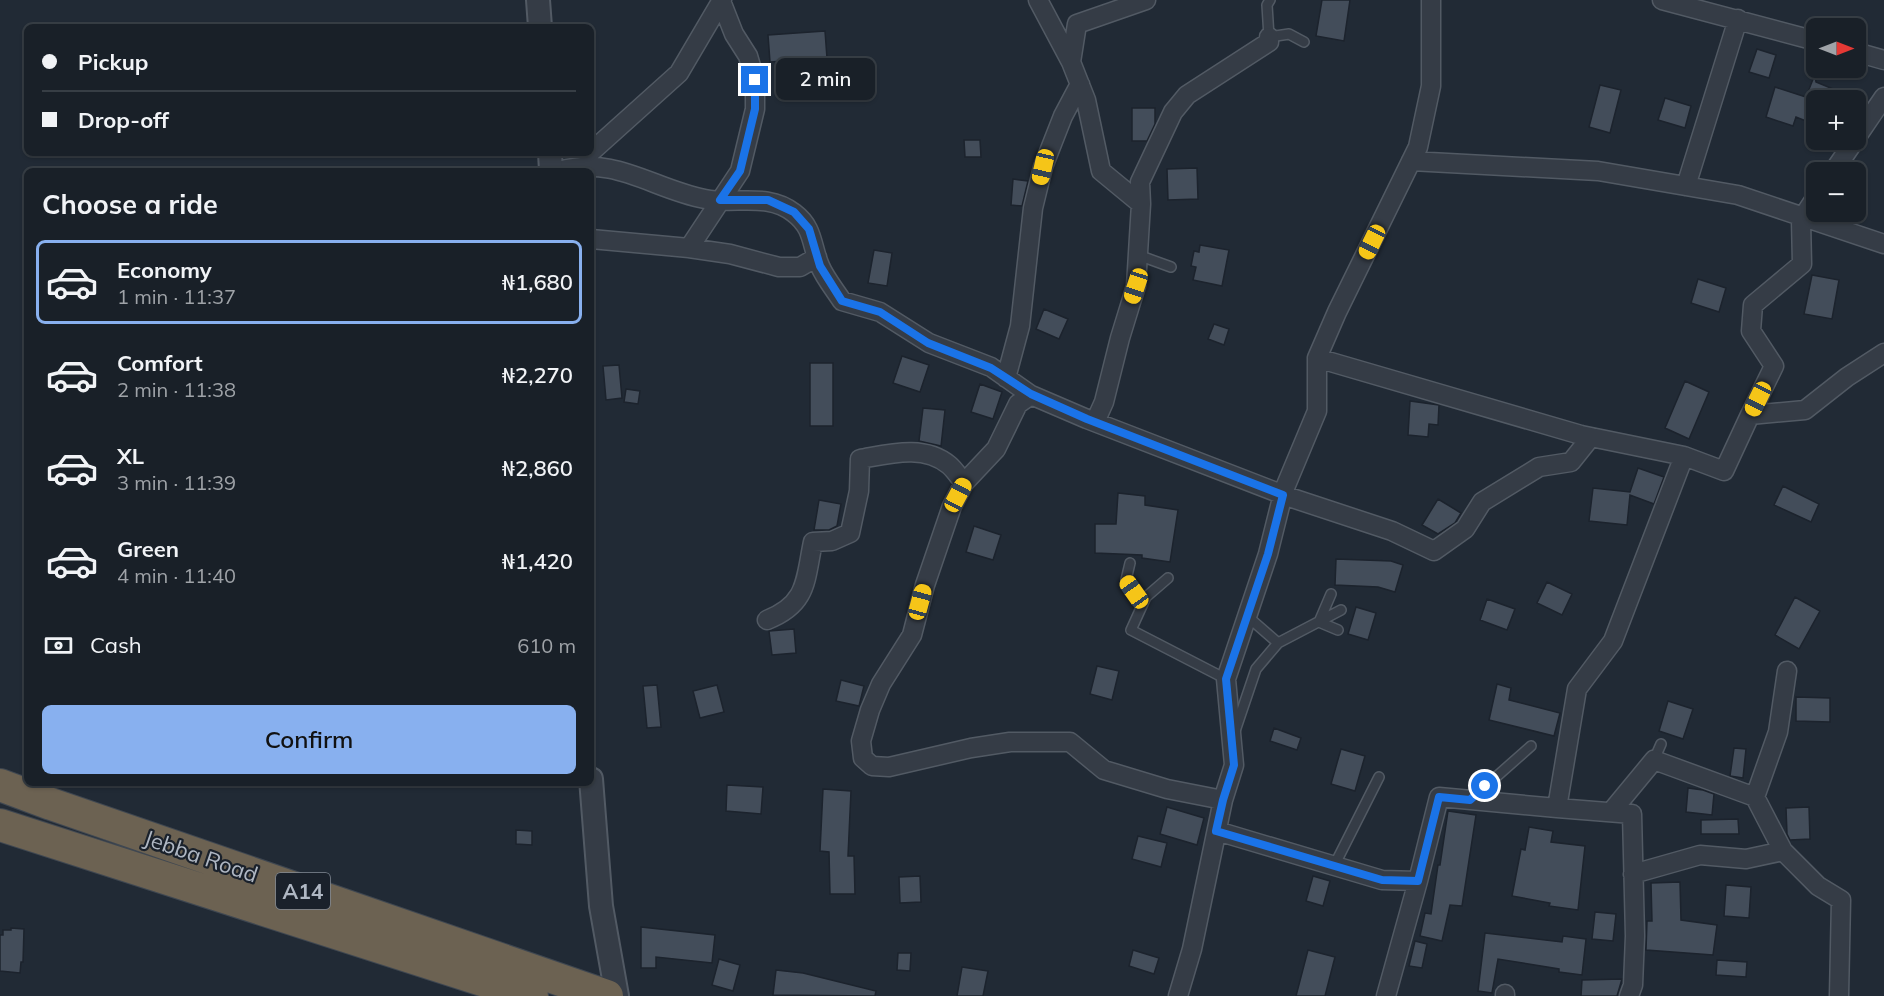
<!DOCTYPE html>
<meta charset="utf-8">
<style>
body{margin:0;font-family:Mulish,sans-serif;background:#222830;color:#f1f3f6;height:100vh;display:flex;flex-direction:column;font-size:22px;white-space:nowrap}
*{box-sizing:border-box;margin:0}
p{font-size:20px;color:#9fa3a8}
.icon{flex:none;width:33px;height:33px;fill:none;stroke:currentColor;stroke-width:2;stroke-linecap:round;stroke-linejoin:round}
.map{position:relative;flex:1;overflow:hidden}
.side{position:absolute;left:24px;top:168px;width:570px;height:618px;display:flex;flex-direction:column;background:#192028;border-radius:9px;box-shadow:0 2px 4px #0004,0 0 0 2px #373e45}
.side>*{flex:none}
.top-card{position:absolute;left:24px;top:24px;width:570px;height:132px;border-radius:9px;box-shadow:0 2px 4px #0004,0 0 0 2px #373e45;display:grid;align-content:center;height:132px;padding:0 18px;background:#192028}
.needle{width:39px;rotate:90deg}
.controls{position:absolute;left:1806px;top:18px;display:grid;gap:12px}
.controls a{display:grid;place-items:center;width:60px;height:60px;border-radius:9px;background:#192028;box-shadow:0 2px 4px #0004,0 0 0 2px #373e45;font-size:30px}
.end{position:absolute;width:27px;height:27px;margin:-14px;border:8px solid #1a73e8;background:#fff;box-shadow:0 0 0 3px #fff}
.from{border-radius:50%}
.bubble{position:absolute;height:42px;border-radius:9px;background:#192028;box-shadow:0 2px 4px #0004,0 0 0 2px #373e45;font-size:20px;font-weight:600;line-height:42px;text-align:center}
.car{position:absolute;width:18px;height:36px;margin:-18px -9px;border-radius:8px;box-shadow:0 0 4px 2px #0007;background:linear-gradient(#f5c518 24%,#345 0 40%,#f5c518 0 76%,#345 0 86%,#f5c518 0)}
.top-card b{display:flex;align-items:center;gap:21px;height:57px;font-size:22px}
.top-card b+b{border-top:2px solid #373e45}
.top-card i{width:15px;height:15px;background:#f1f3f6}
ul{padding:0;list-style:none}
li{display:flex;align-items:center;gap:18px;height:84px;margin:0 12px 9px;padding:0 6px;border:3px solid transparent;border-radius:9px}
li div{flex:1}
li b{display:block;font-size:22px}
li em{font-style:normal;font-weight:600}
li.selected{border-color:#88b0ef}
li>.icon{width:54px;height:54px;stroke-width:1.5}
h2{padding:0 18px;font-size:27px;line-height:72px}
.pay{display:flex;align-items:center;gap:15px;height:66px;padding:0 18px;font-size:22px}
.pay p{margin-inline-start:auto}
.action{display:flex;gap:12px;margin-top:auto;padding:12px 18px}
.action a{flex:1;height:69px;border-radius:9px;background:#88b0ef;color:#111;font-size:24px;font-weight:600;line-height:69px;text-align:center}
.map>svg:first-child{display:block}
</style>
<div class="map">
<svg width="1884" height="996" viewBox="0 0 1884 996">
<rect width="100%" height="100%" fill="#212a35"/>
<path fill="#434d5a" stroke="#1c232d" stroke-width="1.5" d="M1322 0H1350L1344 41 1316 36Z
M825 31 827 58 770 62 768 35Z
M1757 49 1776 55 1769 78 1749 72Z
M1815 74 1816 82 1833 89 1828 100H1816V125L1796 117 1793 126 1766 117 1775 87 1806 97Z
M1600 85 1621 90 1610 133 1589 127Z
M1665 98 1691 106 1685 128 1658 120Z
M1132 108H1155V124L1147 141H1132Z
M964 140H980L981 157H965Z
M1197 168 1198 199 1168 200 1167 169Z
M1013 179 1028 181 1022 206 1011 205Z
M1200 245 1229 250 1222 286 1193 280 1196 267 1191 266 1194 251 1199 252Z
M874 250 892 253 887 286 868 283Z
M1812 275 1839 280 1832 319 1804 314Z
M1698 279 1726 288 1719 312 1691 303Z
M1044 309 1068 319 1059 339 1036 329Z
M1214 324 1229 329 1224 345 1208 339Z
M902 356 929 365 920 392 893 383Z
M810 363H833V426H810Z
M619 365 622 398 606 400 603 366Z
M1685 381 1709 392 1689 439 1665 428Z
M980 384 1002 392 993 419 971 412Z
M626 389 640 391 638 404 624 402Z
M1410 401 1439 405 1438 425 1429 424 1428 437 1408 435Z
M923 408 945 410 941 446 919 441Z
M1638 468 1664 477 1654 504 1630 495 1627 525 1589 521 1593 488 1630 492Z
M1783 486 1819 504 1811 522 1774 505Z
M1118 493 1145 496V505L1178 510 1170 562 1142 558V555L1095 553V524H1116Z
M1438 499 1461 513 1455 523 1438 534 1422 525Z
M819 500 841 504 837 526 829 530H814Z
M974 526 1001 535 993 560 966 552Z
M1336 559 1391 561 1403 565 1395 592 1378 587 1335 585Z
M1547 582 1572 594 1562 615 1537 603Z
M1795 597 1820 611 1799 649 1775 635Z
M1487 599 1515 609 1507 630 1480 620Z
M1356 607 1376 613 1368 640 1348 634Z
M794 629 796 653 772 655 769 631Z
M1097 666 1119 671 1112 700 1090 694Z
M841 680 864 686 859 706 836 701Z
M1497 684 1511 688 1509 700 1560 713 1554 736 1489 720Z
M657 685 661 727 647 728 643 686Z
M717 685 724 712 700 718 693 691Z
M1796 697 1830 698V722L1796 721Z
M1668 701 1693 709 1683 739 1659 731Z
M1274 728 1301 738 1297 750 1270 741Z
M1734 748 1746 749 1743 778 1730 776Z
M1341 749 1365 756 1355 791 1331 784Z
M727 785 763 787 761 814 726 811Z
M1688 788 1703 790 1714 794 1712 815 1686 812Z
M823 789 851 791 848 856H854L855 894H830L829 852 820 851Z
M1167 807 1204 818 1197 845 1160 834Z
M1809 807 1810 839 1790 840 1787 834 1786 808Z
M1448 811 1476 815 1462 906 1450 905 1442 941 1420 936 1425 913 1431 914 1438 865H1440Z
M1738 819 1739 834H1701V820Z
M1529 827 1553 831 1551 842 1585 846 1578 910 1549 906 1550 903 1512 896 1521 849 1525 850Z
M516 830 532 831V845L516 844Z
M1138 836 1167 843 1161 867 1132 859Z
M920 876 921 902 900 903 899 877Z
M1313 876 1330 881 1323 906 1306 901Z
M1680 882 1681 920 1717 925 1713 955 1646 950 1647 921H1652L1651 883Z
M1726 885 1751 887 1749 918 1724 916Z
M1595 912 1616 914 1613 941 1592 939Z
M641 927 715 935 712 963 656 957V968H641Z
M11 928 24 929 23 962H21L20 973 0 971V935H3V930H11Z
M1485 933 1562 942 1563 936 1586 939 1582 975 1559 972V969L1498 959 1492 993 1478 991Z
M1415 941 1427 944 1422 968 1409 966Z
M1133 950 1159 958 1154 974 1129 966Z
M1308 950 1335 957 1325 996H1296Z
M898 953H911L910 971 897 970Z
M719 959 740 965 733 991 712 985Z
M1717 960 1747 962 1746 977 1716 975Z
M962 967 988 971 983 996H957Z
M776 970 803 973 876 991 875 996 773 995Z
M1622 979 1617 996H1581L1582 980Z"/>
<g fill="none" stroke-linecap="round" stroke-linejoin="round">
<g stroke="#525a64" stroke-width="12">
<path id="service" d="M1270 0 1267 5 1269 37 1289 34 1304 42
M1138 255 1171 267
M1130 563 1126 580 1143 604
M1168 578 1146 597 1131 630 1226 679
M1331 594 1319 622 1338 630
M1247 616 1278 643 1341 610
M1235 731 1256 669 1278 643
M1654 760 1661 744
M1470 800 1531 746
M1334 866 1379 777"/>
</g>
<g stroke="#525a64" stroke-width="21">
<path id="minor" d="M1038 0 1071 62
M1662 0 1816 41
M1856 52 1884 60
M1856 138 1884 97
M591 152 679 73 722 0
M1411 161 1598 171 1738 195 1884 244
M559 171C616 155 652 189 705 199 735 205 768 192 794 213 814 228 811 245 820 266 825 278 835 290 842 301L880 312 929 343 991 367 1031 395
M1833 172 1855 140
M1686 186 1738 19
M1141 204 1140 182 1173 112 1187 95 1269 42V37
M591 239 689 248 730 254 779 267H800L817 257
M689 248 740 171 755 109V80L748 56 734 34 721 1
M1317 358 1581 435 1684 456
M1006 378 1020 326 1033 208 1043 167 1063 116 1080 84
M1750 415 1774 366 1751 331 1753 305 1802 264 1801 220 1816 197
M1095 422 1104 402 1120 338 1136 286 1141 204 1101 171 1086 100 1071 62 1077 24 1146 0
M767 620C808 604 805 580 813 542L832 541 850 533 859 491 860 459C889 454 924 444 949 465 955 470 959 477 964 483
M1787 671 1778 732 1755 797 1783 851 1818 886 1841 900 1839 996
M1223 800 1167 789 1104 770 1070 742H1010L971 748 889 767 872 766 863 758 861 741 870 710 881 684 912 635 925 585 952 506 964 483 996 449 1018 404 1031 395 1087 419 1289 497 1392 531 1434 551 1465 529 1482 502 1539 467 1571 462 1591 437
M1611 812 1654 760 1755 797
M1217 831 1382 880 1418 881 1439 797 1557 808
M1633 874 1700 855 1746 859 1783 851
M1178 996 1192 949 1223 800 1234 765 1226 679 1268 554 1284 490 1317 411V358L1337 312 1418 147 1431 86V0
M1386 996 1418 881
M1505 996V994
M1629 996 1633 985 1635 936 1632 814 1557 808 1577 689 1613 641 1684 456 1724 471 1750 415 1805 410 1847 377 1884 353"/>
</g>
<g stroke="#525a64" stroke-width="26">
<path id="tertiary" d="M538 0 540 27
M550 153 551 171
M591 779 601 906 617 996"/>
</g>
<g stroke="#3f4751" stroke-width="34">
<path id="motorway" d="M0 785 51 804 607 996
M0 825 532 996"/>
</g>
<use href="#service" stroke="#353c46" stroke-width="9"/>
<use href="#minor" stroke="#353c46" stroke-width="18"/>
<use href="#tertiary" stroke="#353c46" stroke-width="22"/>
<use href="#motorway" stroke="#6c6252" stroke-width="32"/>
</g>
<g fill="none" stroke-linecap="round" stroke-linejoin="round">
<path stroke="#1a73e8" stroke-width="8" d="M755 80V109L740 171 720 200H768L794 212 809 229 820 266 842 301 880 312 928 343 991 368 1031 394 1087 419 1283 495 1268 554 1226 679 1234 765 1223 800 1216 831 1382 880 1418 881 1439 797 1470 800 1485 786"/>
</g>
<g text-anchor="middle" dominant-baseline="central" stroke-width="4.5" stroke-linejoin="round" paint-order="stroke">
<rect fill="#1a212b" stroke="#828a95" stroke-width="1.5" x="276" y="873" width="54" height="36" rx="4.5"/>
<g font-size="21" font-weight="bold" fill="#afb7c3">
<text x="303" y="891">A14</text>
</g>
<g font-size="22" fill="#afb7c3" stroke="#1a212b">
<text transform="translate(201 856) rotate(19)">Jebba Road</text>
</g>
</g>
</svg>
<div class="controls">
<a><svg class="needle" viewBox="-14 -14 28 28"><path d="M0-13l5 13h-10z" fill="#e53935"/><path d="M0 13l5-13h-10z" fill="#9fa3a8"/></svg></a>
<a>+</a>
<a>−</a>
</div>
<i class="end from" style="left:1485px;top:786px"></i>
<i class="end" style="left:755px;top:80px"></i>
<div class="bubble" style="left:776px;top:58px;width:99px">2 min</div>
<i class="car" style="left:1043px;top:167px;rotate:193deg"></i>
<i class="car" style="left:1372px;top:242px;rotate:206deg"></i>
<i class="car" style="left:1136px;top:286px;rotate:198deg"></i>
<i class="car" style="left:1758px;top:399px;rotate:206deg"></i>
<i class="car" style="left:958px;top:495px;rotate:28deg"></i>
<i class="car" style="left:1134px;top:592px;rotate:325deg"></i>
<i class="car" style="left:920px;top:602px;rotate:15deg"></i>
<div class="top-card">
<b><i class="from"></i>Pickup</b>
<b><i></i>Drop-off</b>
</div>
<section class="side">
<h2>Choose a ride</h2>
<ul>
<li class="selected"><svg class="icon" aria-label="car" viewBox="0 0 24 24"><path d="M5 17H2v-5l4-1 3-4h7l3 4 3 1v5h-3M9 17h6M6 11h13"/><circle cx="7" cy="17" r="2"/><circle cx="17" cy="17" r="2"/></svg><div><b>Economy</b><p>1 min · 11:37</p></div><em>₦1,680</em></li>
<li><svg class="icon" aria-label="car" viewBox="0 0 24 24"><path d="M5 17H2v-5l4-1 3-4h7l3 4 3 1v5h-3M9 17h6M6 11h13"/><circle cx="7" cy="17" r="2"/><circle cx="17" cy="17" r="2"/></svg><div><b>Comfort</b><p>2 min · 11:38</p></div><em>₦2,270</em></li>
<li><svg class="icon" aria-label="car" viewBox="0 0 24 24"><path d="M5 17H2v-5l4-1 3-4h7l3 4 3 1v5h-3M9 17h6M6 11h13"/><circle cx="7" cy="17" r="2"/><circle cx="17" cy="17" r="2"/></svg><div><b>XL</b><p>3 min · 11:39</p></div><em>₦2,860</em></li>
<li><svg class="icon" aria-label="car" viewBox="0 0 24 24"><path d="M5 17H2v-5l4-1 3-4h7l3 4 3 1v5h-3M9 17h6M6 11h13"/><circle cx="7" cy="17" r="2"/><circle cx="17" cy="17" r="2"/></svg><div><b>Green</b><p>4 min · 11:40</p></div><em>₦1,420</em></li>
</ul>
<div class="pay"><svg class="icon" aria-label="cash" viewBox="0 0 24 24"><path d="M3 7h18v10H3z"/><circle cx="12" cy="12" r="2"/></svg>Cash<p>610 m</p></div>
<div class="action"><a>Confirm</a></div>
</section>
</div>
